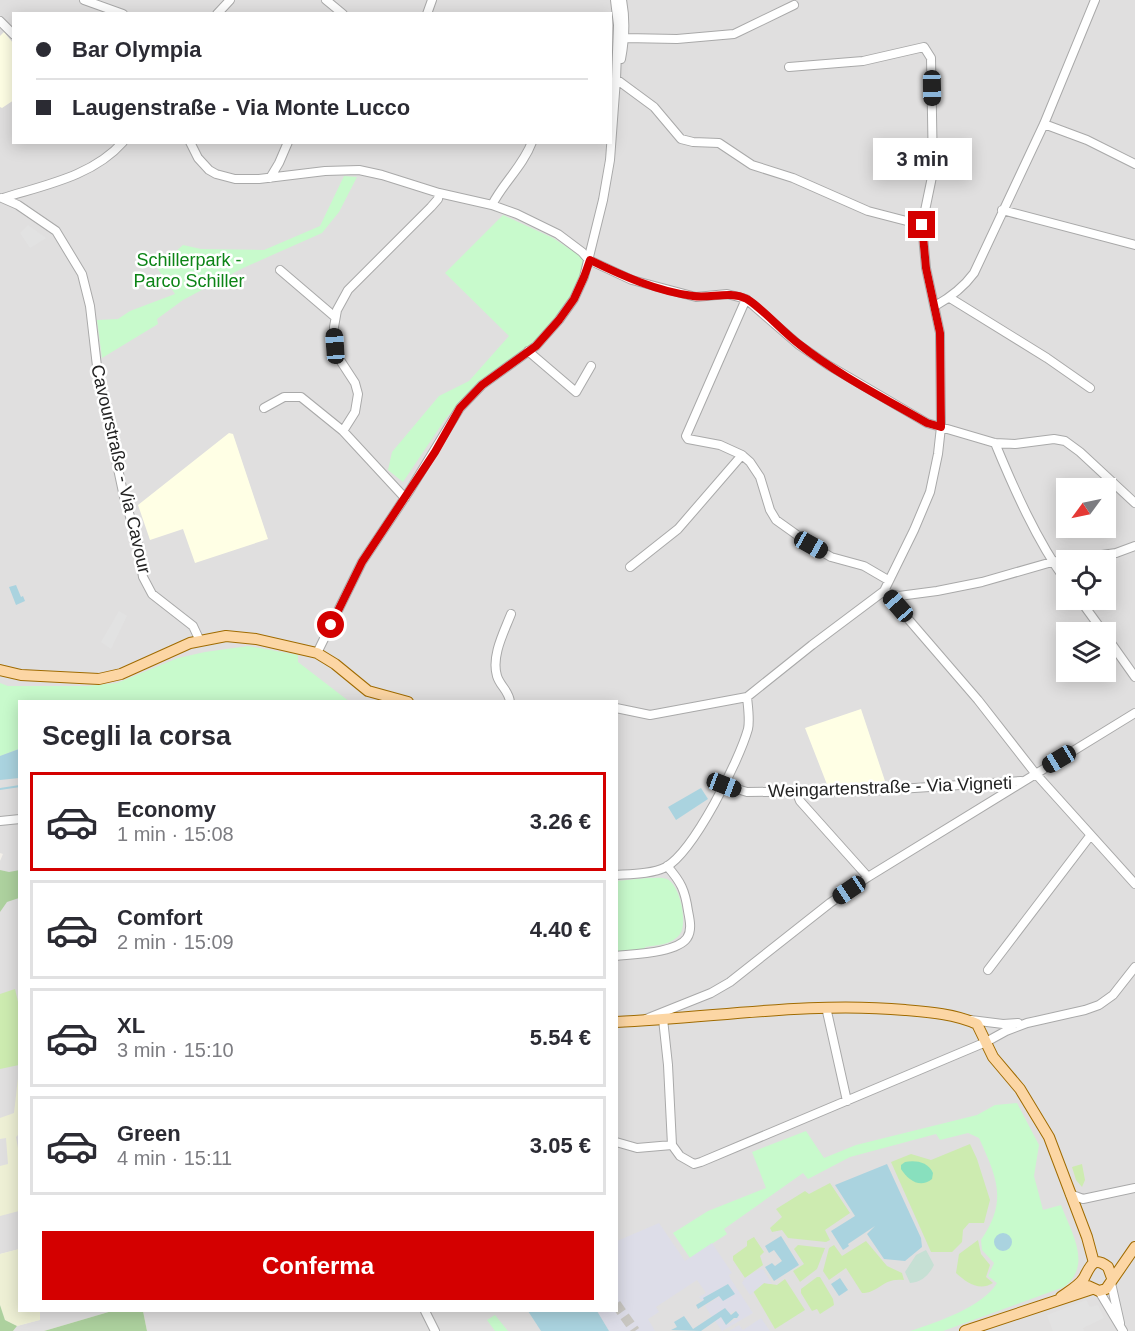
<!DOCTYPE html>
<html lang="it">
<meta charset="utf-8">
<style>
body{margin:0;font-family:Helvetica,sans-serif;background:#f2f2f3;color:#2b2b33;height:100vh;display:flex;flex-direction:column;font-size:22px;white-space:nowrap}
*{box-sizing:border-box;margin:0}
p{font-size:20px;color:#7c7c81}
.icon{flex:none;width:33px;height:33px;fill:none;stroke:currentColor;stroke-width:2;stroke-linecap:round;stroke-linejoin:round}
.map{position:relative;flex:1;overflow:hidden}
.panel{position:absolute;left:18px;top:700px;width:600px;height:612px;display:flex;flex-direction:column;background:#fff;border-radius:0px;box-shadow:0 3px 15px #0003}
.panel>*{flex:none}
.banner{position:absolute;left:12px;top:12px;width:600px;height:132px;border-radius:0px;box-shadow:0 3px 15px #0003;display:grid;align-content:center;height:132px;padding:0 24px;background:#fff}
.needle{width:39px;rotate:237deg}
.controls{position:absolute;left:1056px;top:478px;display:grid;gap:12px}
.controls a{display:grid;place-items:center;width:60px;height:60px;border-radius:0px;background:#fff;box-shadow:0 3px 15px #0003;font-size:30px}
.end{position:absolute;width:27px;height:27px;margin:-14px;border:8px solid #d40000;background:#fff;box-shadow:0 0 0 3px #fff}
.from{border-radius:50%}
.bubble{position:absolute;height:42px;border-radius:0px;background:#fff;box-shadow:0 3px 15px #0003;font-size:20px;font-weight:700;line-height:42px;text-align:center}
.car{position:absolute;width:18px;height:36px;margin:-18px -9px;border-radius:8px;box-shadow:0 0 4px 2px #0007;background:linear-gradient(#222 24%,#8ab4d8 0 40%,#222 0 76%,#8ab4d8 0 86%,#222 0)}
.banner b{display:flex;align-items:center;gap:21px;height:57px;font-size:22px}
.banner b+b{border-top:2px solid #e1e1e2}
.banner i{width:15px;height:15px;background:#2b2b33}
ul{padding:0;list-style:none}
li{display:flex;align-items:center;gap:18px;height:99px;margin:0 12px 9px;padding:0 12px;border:3px solid #e1e1e2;border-radius:0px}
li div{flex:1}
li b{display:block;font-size:22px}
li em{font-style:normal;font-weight:700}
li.on{border-color:#d40000}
li>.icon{width:54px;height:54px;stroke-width:1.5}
h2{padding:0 24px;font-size:27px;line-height:72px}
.cta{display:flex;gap:12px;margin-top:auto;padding:12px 24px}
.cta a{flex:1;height:69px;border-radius:0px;background:#d40000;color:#fff;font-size:24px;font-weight:700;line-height:69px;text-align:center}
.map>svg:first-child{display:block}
</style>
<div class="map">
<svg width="1135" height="1331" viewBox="0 0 1135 1331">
<rect width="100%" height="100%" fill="#f2efe9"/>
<path fill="#e0dfdf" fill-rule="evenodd" d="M0 0H1135V1331H147L143 1311H616V702H20V1249L0 1254V861L3 854 0 853ZM14 14H610V142H14ZM1066 489H1106V528H1066ZM1066 561H1106V600H1066ZM1066 633H1106V672H1066Z
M40 1311H112L44 1331H13L17 1326 39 1320Z"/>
<path fill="#ffffe5" d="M4 32 13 43 14 100 2 108 0 107V36Z
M229 433 233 434 268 539 195 563 183 529 150 540 138 505Z
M861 709 886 784 828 787 805 728Z"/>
<path fill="#eef0d5" d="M19 1069 20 1133 16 1137 20 1159 19 1211 0 1216V1166L8 1164 6 1138 0 1139V1118L14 1113Z
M19 1249 20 1311H40V1320L17 1326 5 1320 0 1305V1254Z"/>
<path fill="#cdebb0" d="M15 989 19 1006V1065L0 1069V994Z
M970 1144 977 1159 990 1200 984 1223H969L963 1230 962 1242 952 1252H931L891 1162 911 1154 931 1160Z
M1082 1164 1085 1180 1082 1187 1076 1180 1072 1167Z
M830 1183 850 1213 825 1230 830 1240 826 1242 788 1238 782 1230 772 1232 770 1228 782 1217 776 1209 805 1191 809 1194Z
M754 1237 764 1252 760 1256 763 1265 745 1278 733 1260V1256L747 1246V1241Z
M978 1240 981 1254 990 1265 986 1277 993 1283C979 1292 966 1282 956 1273L959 1254Z
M866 1241 887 1266 902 1273 904 1280C883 1277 879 1293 862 1293L846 1268 829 1280 823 1271 829 1248 834 1245 842 1256Z
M798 1245 825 1248 817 1269 800 1282 793 1271 804 1264 794 1249Z
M817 1277H820L833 1299 834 1305 820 1314 817 1309 812 1311 801 1293V1289Z
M785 1279 805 1310 775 1329 753 1291 764 1283 777 1285Z"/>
<path fill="#add19e" d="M0 870 9 872 20 870 19 898 7 902 0 912Z
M0 1305 5 1320 17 1326 13 1331H0Z
M112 1311H143L147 1331H44Z"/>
<path fill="#c6e0d4" d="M926 1250 934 1265C929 1275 922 1282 910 1283L905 1272 916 1255Z"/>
<path fill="#c8facc" d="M344 176 357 177 339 212 322 233 243 268 183 300 157 319 158 324 102 358 97 320 118 319 130 311 175 294 157 268 183 245 201 249 264 250 320 226Z
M503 215 553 238 588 261 572 298 534 344 464 398 446 418 403 482 388 470 392 452 439 396 469 381 509 336 445 273Z
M248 646 298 655V662L350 702H20L19 749 0 756V683L8 686H86L117 683 178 658 205 652Z
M648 878C654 878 661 877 667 879 680 885 688 923 680 934 672 945 657 945 645 947V949L617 953 616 881Z
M1017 1103 1039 1145 1034 1176 1043 1210 1061 1205C1071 1232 1093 1265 1064 1287L943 1331H910C936 1323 984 1306 997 1283L988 1276 994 1263 982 1250 981 1240C1008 1201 997 1178 979 1138L968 1133 940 1140 936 1134 850 1157 808 1179 803 1173 724 1229 727 1234 690 1258 673 1233 708 1211 766 1188 752 1152 806 1131 824 1158 856 1145 977 1115 995 1105Z
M495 1315 508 1331H495L487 1320Z"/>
<path fill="#88e0be" d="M905 1162C916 1160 928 1162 933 1173L932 1179C920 1189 908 1180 901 1169V1165Z"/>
<path fill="#e2e2e2" d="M28 225 46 238 30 248 20 233Z
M119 611 127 616 111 649 101 642Z
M1086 1300 1090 1307 1098 1305 1104 1318 1083 1328 1084 1331H1053L1047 1315Z"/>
<path fill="#dddde8" d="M659 1223 685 1261 712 1243 732 1273 729 1275 730 1278 753 1313 722 1331 715 1321 721 1317 727 1325 739 1317 736 1310 729 1314 725 1308 712 1317 705 1306 720 1296 734 1294 728 1284 707 1296 702 1301 699 1297 706 1293 697 1280 656 1307 659 1312 648 1319 655 1331H609L597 1311H616L617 1241Z
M763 1269 772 1284 764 1283 750 1295 742 1283 745 1278 756 1271Z
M761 1318 770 1331H729L739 1325 743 1330Z"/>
<path fill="#aad3df" d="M16 585 21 597 23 596 25 601 16 605 9 587Z
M19 749V778L0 780V756Z
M701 788 708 799 676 820 668 807Z
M887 1164 921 1238 922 1247 905 1261 884 1259 867 1234 875 1226 848 1244 849 1246 843 1250 831 1231 855 1216 835 1185Z
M994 1242a9 9 0 1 1 18 0a9 9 0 1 1-18 0Z
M781 1236 799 1265 774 1281 765 1267 772 1263 775 1266 782 1261 774 1250 769 1253 765 1246Z
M840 1278 848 1290 839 1296 831 1284Z
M728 1284 735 1294 723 1301 719 1296 698 1309 696 1305 704 1300 703 1298Z
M725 1308 731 1315 736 1311 739 1315 737 1318H734L726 1325 721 1317 701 1331 671 1330 677 1327 674 1322 684 1316 693 1329Z
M528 1311H597L609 1331H541Z"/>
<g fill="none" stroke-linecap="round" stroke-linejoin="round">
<path stroke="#aad3df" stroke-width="2" d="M0 789 20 786"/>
<path stroke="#c8c6c1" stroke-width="10" stroke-dasharray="10 5" stroke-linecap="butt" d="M616 1304 635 1331"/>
<g stroke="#a9a9a9" stroke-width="10">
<path id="minor" d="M84 0 123 14
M326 0 343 14
M217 14 230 0
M427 14 432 0
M0 21 14 35
M625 38 677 39 734 34 794 5
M621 59C625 38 626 21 622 0
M616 79 654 107 681 139 693 142 719 143 752 165 793 178 868 211 922 225
M1044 124 1087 140 1135 164
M190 142 198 158 209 170 216 174 235 179H259L325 171 359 170 382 175 439 193 492 205 517 214 558 234 582 252 589 260 632 280 696 297 727 294 746 299 799 345 828 365 927 423 995 443 1015 444 1054 439 1065 441 1080 452 1135 503
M270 178 279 163 288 142
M2 198 18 205 56 231 82 274 90 306 98 375 124 497 137 539 143 577 152 594 193 626 200 641
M3 198C45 185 93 176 123 142
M492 205C503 183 523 166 532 142
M1002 210 1135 245
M280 270 335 317
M950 298 1047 358 1090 388
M935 306C951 297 963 288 974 273L1044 124 1095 0
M528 351 576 392 591 366
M264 408 284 397H301L343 431 405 498
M343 431 355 412 358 394 355 383 340 360 335 346 334 327 337 310 348 290 431 207 438 199 439 193
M995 443C1014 489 1037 541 1066 581
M742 455 720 445 688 439 686 436 746 299
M630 567 678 529 742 455 750 462 760 477 770 510 776 520 811 545 831 557 864 566 888 580
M884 591 978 700 1035 773 1135 884
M887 593 899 596 937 591 982 582 1052 562 1116 553 1135 546
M1080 600 1104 633
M1106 636 1135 677
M317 653 362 562 410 490 460 408 482 385 536 346 559 320 574 299 584 277 603 200 610 160 616 79 618 25 615 0
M510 702C509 691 500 686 497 676 491 656 504 632 511 614
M616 708 650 715 747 697 812 645 884 591 914 530 930 492 938 454 941 427 940 333 926 268 922 225 933 172 931 58 924 47 863 61 789 67
M724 785 747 792 868 791 1021 781
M796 791 800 801 868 877
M0 821 20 819
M616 875C632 874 652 874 666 867 694 851 739 761 748 729 750 720 748 707 747 697
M616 956C633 954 677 953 687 938 692 930 690 921 688 911 685 890 681 882 667 866
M988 970 1090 836
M826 1007 847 1101
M646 1019 711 993 730 982 830 903 868 877 1135 713
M663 1019 668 1065 672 1145
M971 1020 1003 1024 1018 1023
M616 1142 637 1148 672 1145
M672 1145 680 1156 694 1164 701 1162 986 1042 1006 1031 1027 1023 1085 1010 1099 1005 1113 995 1135 967
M1070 1194 1083 1199 1135 1188
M1111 1283 1120 1323
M1099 1291 1123 1331
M425 1311 435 1331"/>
</g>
<g stroke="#a06b00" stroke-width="12">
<path id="major" d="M0 670 21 675 99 679 121 674 190 643 226 636 256 639 317 653 335 664 368 691 408 702
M616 1022C713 1018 809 1001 905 1010 929 1012 955 1014 977 1024L993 1057 1020 1089 1049 1137 1087 1237 1094 1263
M1088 1286 1099 1291 1106 1289 1135 1247
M1061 1297C1068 1292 1079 1286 1084 1278 1090 1267 1093 1255 1108 1267L1112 1278
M965 1331 1092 1289"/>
</g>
<use href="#minor" stroke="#fff" stroke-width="8"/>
<use href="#major" stroke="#fcd6a4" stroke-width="10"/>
</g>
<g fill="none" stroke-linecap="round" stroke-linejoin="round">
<path stroke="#d40000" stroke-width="8" d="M331 625 362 562 435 452 460 408 482 385 536 346 559 320 574 299 584 277 590 260C623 276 656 291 693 296 711 299 729 290 747 299 762 308 783 332 799 344 838 375 884 398 927 423L941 427 940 333 926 268 922 225"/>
</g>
<g text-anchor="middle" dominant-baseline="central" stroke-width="5" stroke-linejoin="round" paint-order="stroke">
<g font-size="18" fill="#0c8416" stroke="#fff">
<text x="189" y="260">Schillerpark -<tspan x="189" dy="21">Parco Schiller</tspan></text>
</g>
<g font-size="18" fill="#222" stroke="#fff">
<text transform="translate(121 469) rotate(77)">Cavourstraße - Via Cavour</text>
<text transform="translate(890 787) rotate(-2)">Weingartenstraße - Via Vigneti</text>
</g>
</g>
</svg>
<div class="controls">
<a><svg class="needle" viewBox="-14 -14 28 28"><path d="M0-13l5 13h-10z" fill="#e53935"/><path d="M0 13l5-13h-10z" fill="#7c7c81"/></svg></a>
<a><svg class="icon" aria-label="locate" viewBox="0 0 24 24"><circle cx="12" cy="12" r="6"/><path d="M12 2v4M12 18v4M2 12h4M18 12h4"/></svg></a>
<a><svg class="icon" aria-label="layers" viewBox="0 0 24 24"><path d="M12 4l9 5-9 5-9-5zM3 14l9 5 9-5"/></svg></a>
</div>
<i class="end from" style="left:331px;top:625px"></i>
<i class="end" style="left:922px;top:225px"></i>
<div class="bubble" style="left:873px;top:138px;width:99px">3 min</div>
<i class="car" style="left:932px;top:88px;rotate:179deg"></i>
<i class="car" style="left:335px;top:346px;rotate:356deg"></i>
<i class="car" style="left:811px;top:545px;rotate:119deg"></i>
<i class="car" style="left:898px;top:606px;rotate:319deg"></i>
<i class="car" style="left:1059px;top:759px;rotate:239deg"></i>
<i class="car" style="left:724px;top:785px;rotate:111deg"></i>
<i class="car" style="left:849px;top:890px;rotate:236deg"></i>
<div class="banner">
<b><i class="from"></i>Bar Olympia</b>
<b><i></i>Laugenstraße - Via Monte Lucco</b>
</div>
<section class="panel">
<h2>Scegli la corsa</h2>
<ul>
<li class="on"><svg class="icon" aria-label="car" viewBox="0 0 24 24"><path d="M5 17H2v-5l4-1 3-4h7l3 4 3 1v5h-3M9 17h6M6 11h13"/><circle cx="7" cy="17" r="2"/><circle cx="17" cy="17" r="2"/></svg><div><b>Economy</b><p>1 min · 15:08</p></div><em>3.26 €</em></li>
<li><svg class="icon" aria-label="car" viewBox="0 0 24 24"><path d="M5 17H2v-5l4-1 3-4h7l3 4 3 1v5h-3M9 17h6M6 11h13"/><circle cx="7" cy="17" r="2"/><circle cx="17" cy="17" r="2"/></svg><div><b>Comfort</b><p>2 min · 15:09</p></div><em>4.40 €</em></li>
<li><svg class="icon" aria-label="car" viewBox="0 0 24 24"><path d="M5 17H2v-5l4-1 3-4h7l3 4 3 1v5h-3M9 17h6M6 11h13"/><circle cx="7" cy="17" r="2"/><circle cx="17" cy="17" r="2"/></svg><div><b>XL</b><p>3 min · 15:10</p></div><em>5.54 €</em></li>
<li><svg class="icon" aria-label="car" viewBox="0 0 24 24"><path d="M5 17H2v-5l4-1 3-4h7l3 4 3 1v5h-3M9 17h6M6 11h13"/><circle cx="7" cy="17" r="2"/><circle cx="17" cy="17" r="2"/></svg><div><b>Green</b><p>4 min · 15:11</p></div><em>3.05 €</em></li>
</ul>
<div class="cta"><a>Conferma</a></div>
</section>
</div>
